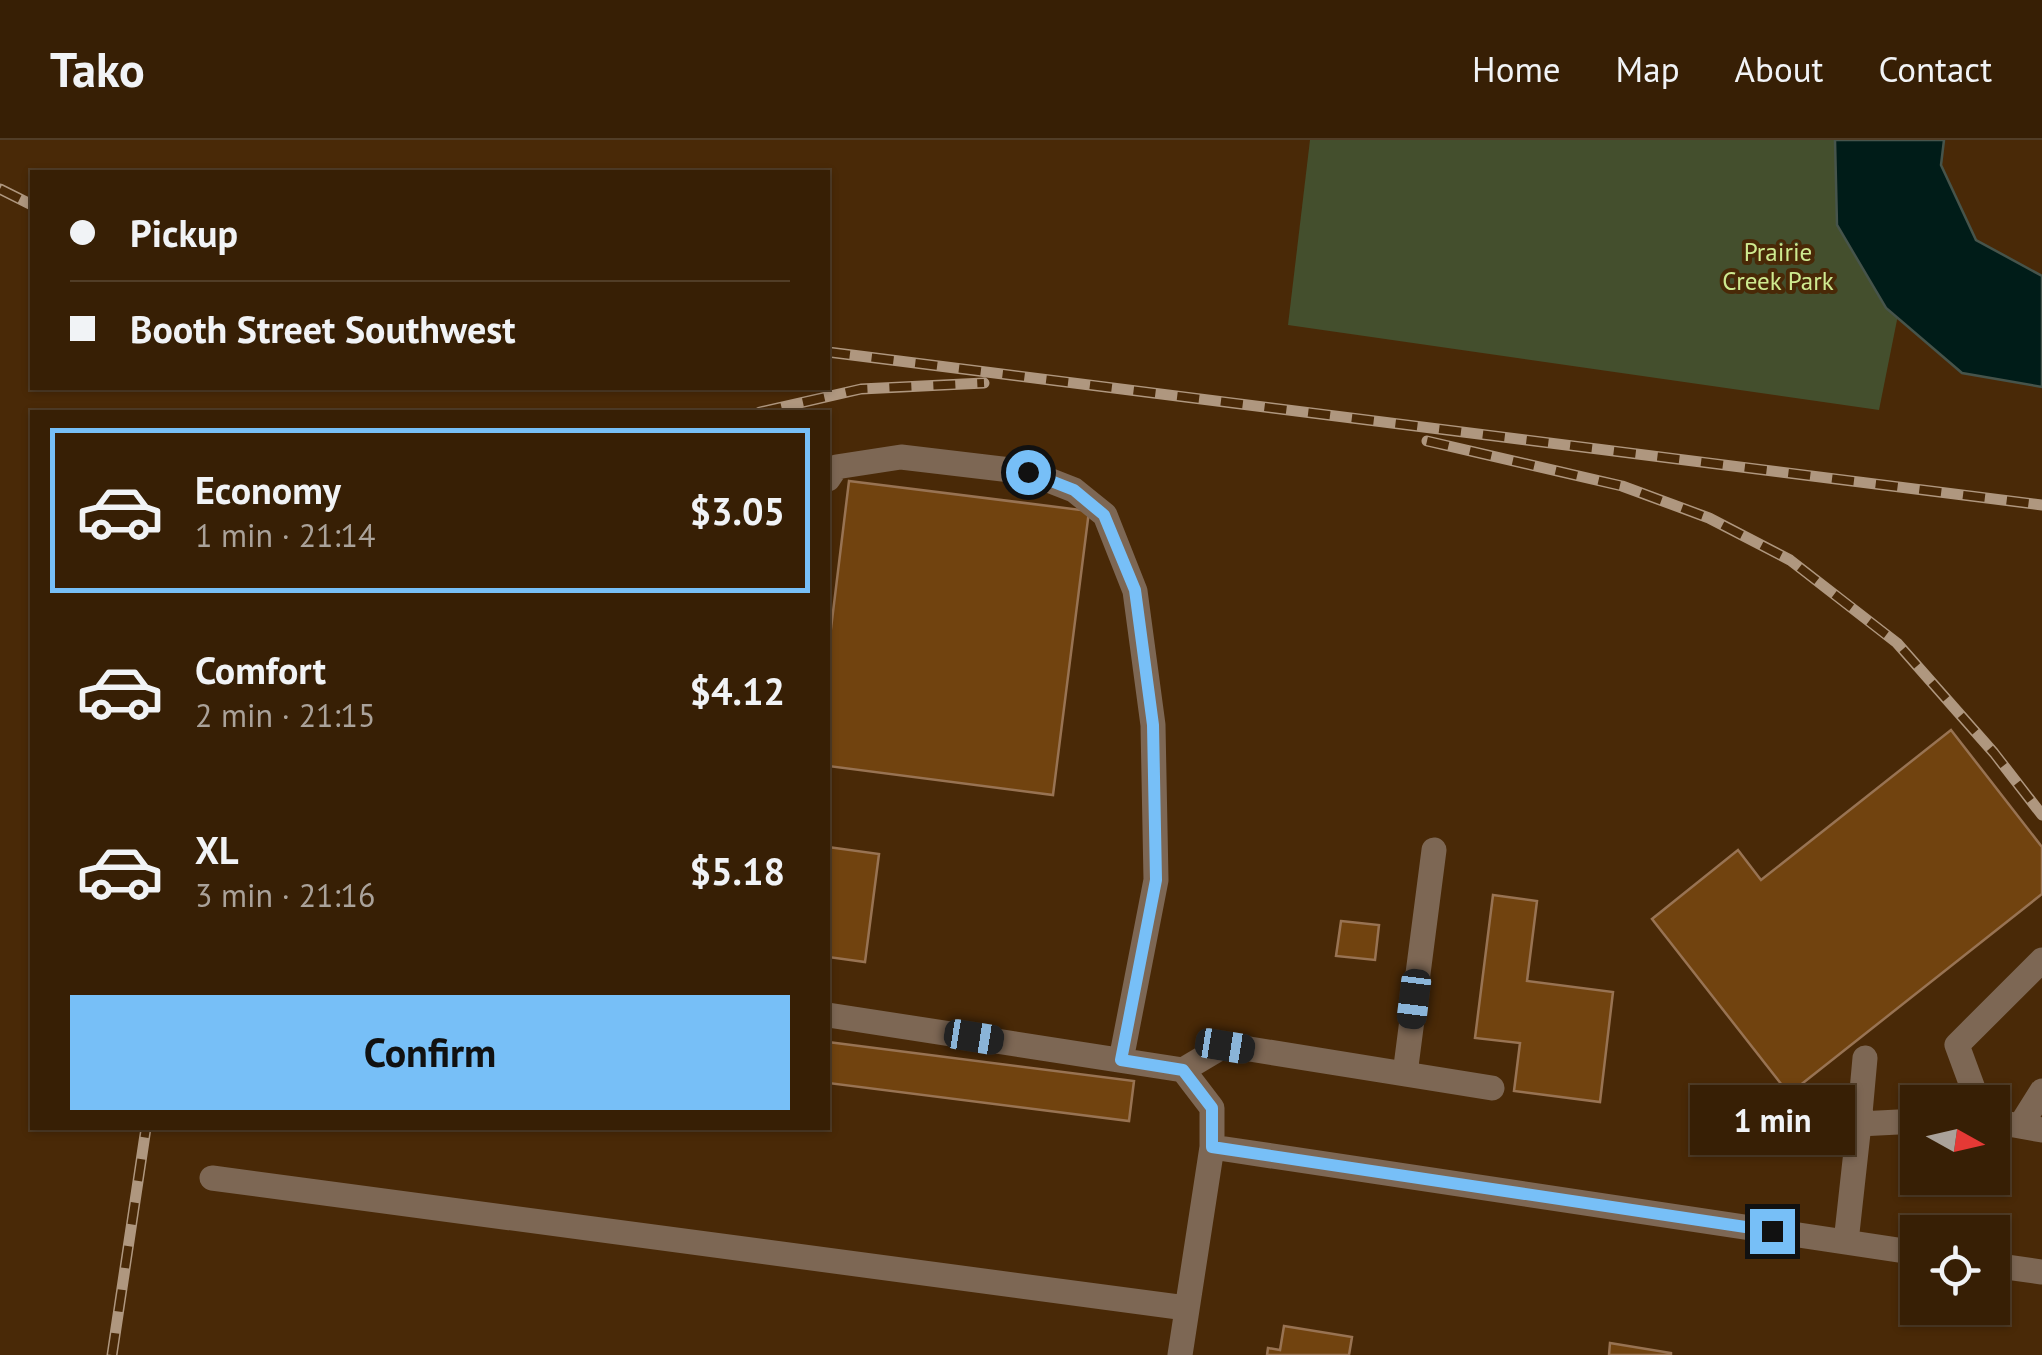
<!DOCTYPE html>
<meta charset="utf-8">
<style>
body{margin:0;font-family:"PT Sans",sans-serif;background:#422c13;color:#f1f3f6;height:100vh;display:flex;flex-direction:column;font-size:38px;white-space:nowrap}
*{box-sizing:border-box;margin:0}
p{font-size:32px;color:#aaa29a}
.icon{flex:none;width:55px;height:55px;fill:none;stroke:currentColor;stroke-width:2;stroke-linecap:round;stroke-linejoin:round}
.map{position:relative;flex:1;overflow:hidden}
.drawer{position:absolute;left:30px;top:270px;width:800px;height:720px;display:flex;flex-direction:column;background:#371f05;border-radius:0px;box-shadow:0 2px 8px #0004,0 0 0 2px #513d27}
.drawer>*{flex:none}
.banner{position:absolute;left:30px;top:30px;width:800px;height:220px;border-radius:0px;box-shadow:0 2px 8px #0004,0 0 0 2px #513d27;display:grid;align-content:center;height:220px;padding:0 40px;background:#371f05}
.needle{width:65px;rotate:98deg}
.fabs{position:absolute;left:1900px;top:945px;display:grid;gap:20px}
.fabs a{display:grid;place-items:center;width:110px;height:110px;border-radius:0px;background:#371f05;box-shadow:0 2px 8px #0004,0 0 0 2px #513d27;font-size:50px}
.end{position:absolute;width:45px;height:45px;margin:-22px;border:12px solid #77bff7;background:#111;box-shadow:0 0 0 5px #111}
.from{border-radius:50%}
.bubble{position:absolute;height:70px;border-radius:0px;background:#371f05;box-shadow:0 2px 8px #0004,0 0 0 2px #513d27;font-size:32px;font-weight:800;line-height:70px;text-align:center}
.car{position:absolute;width:30px;height:60px;margin:-30px -15px;border-radius:12px;box-shadow:0 0 8px 2px #0007;background:linear-gradient(#222 24%,#8ab4d8 0 40%,#222 0 76%,#8ab4d8 0 86%,#222 0)}
.banner b{display:flex;align-items:center;gap:35px;height:95px;font-size:38px}
.banner b+b{border-top:2px solid #513d27}
.banner i{width:25px;height:25px;background:#f1f3f6}
ul{padding:18px 0 0;list-style:none}
li{display:flex;align-items:center;gap:30px;height:165px;margin:0 20px 15px;padding:0 20px;border:5px solid transparent;border-radius:0px}
li div{flex:1}
li b{display:block;font-size:38px}
li em{font-style:normal;font-weight:800}
li.active{border-color:#77bff7}
li>.icon{width:90px;height:90px;stroke-width:1.5}
.primary-button{display:flex;gap:20px;margin-top:auto;padding:20px 40px}
.primary-button a{flex:1;height:115px;border-radius:0px;background:#77bff7;color:#111;font-size:40px;font-weight:800;line-height:115px;text-align:center}
header{display:flex;align-items:center;gap:60px;box-sizing:border-box;height:140px;padding:0 50px;background:#371f05;border-bottom:2px solid #513d27}
header strong{font-size:48px}
nav{display:flex;gap:55px;margin-inline-start:auto;font-size:35px}
.map>svg:first-child{display:block}
</style>
<header>
<strong>Tako</strong>
<nav><a>Home</a><a>Map</a><a>About</a><a>Contact</a></nav>
</header>
<div class="map">
<svg width="2042" height="1215" viewBox="0 0 2042 1215">
<rect width="100%" height="100%" fill="#492907"/>
<path fill="#444f2d" d="M1310 0H1933L1879 270 1288 185Z"/>
<path fill="#001c18" stroke="#46544b" stroke-width="2.5" d="M1835 0H1944L1941 25 1976 100 2042 136V247L1962 233 1886 168 1837 85Z"/>
<path fill="#71430f" stroke="#987353" stroke-width="2.5" d="M849 341 1089 371 1053 655 828 626V513Z
M1951 590 2042 707V754L1789 954 1652 779 1738 710 1761 740Z
M828 707 879 714 865 822 828 817Z
M1493 755 1537 761 1527 841 1613 852 1600 962 1514 951 1520 903 1475 898Z
M1341 781 1379 785 1375 820 1336 816Z
M828 902 1134 941 1129 981 828 943Z
M1284 1186 1352 1197 1349 1215H1267L1268 1208 1280 1210Z
M1610 1203 1671 1213V1215H1609Z"/>
<g fill="none" stroke-linecap="round" stroke-linejoin="round">
<path stroke="#7d6754" stroke-width="25" d="M828 339 836 327 901 317 1028 332 1074 350 1105 375 1135 451 1153 585 1156 740 1121 920
M828 875 1183 930 1212 968V1007L1180 1215
M1183 930 1225 905 1405 934 1434 710
M1405 934 1492 948
M1978 962 1957 905 2042 820
M1992 981 2042 990
M1859 984 1865 918
M2020 986 2042 951
M1212 1007 1918 1113
M212 1038 1186 1168
M1846 1102 1859 984 1918 981
M1992 1125 2042 1132"/>
<g stroke="#af977f" stroke-width="11">
<path id="rail" d="M0 49 32 65
M828 212 2042 365
M760 272 861 249 984 243
M1427 301 1622 346 1709 378 1790 420 1897 503 1994 613 2042 675
M112 1215 146 988"/>
</g>
<use href="#rail" stroke="#492907" stroke-width="8" stroke-dasharray="22" stroke-linecap="butt"/>
</g>
<g fill="none" stroke-linecap="round" stroke-linejoin="round">
<path stroke="#77bff7" stroke-width="12" d="M1028 332 1074 350 1104 375 1135 450 1153 585 1156 740 1121 920 1183 930 1212 968V1007L1772 1091"/>
</g>
<g text-anchor="middle" dominant-baseline="central" stroke-width="8" stroke-linejoin="round" paint-order="stroke">
<g font-size="25" fill="#ceea90" stroke="#492907">
<text x="1778" y="112">Prairie<tspan x="1778" dy="29">Creek Park</tspan></text>
</g>
</g>
</svg>
<div class="fabs">
<a><svg class="needle" viewBox="-14 -14 28 28"><path d="M0-13l5 13h-10z" fill="#e53935"/><path d="M0 13l5-13h-10z" fill="#aaa29a"/></svg></a>
<a><svg class="icon" aria-label="locate" viewBox="0 0 24 24"><circle cx="12" cy="12" r="6"/><path d="M12 2v4M12 18v4M2 12h4M18 12h4"/></svg></a>
</div>
<i class="end from" style="left:1028px;top:332px"></i>
<i class="end" style="left:1772px;top:1091px"></i>
<div class="bubble" style="left:1690px;top:945px;width:165px">1 min</div>
<i class="car" style="left:1414px;top:859px;rotate:187deg"></i>
<i class="car" style="left:974px;top:897px;rotate:99deg"></i>
<i class="car" style="left:1225px;top:906px;rotate:99deg"></i>
<div class="banner">
<b><i class="from"></i>Pickup</b>
<b><i></i>Booth Street Southwest</b>
</div>
<section class="drawer">
<ul>
<li class="active"><svg class="icon" aria-label="car" viewBox="0 0 24 24"><path d="M5 17H2v-5l4-1 3-4h7l3 4 3 1v5h-3M9 17h6M6 11h13"/><circle cx="7" cy="17" r="2"/><circle cx="17" cy="17" r="2"/></svg><div><b>Economy</b><p>1 min · 21:14</p></div><em>$3.05</em></li>
<li><svg class="icon" aria-label="car" viewBox="0 0 24 24"><path d="M5 17H2v-5l4-1 3-4h7l3 4 3 1v5h-3M9 17h6M6 11h13"/><circle cx="7" cy="17" r="2"/><circle cx="17" cy="17" r="2"/></svg><div><b>Comfort</b><p>2 min · 21:15</p></div><em>$4.12</em></li>
<li><svg class="icon" aria-label="car" viewBox="0 0 24 24"><path d="M5 17H2v-5l4-1 3-4h7l3 4 3 1v5h-3M9 17h6M6 11h13"/><circle cx="7" cy="17" r="2"/><circle cx="17" cy="17" r="2"/></svg><div><b>XL</b><p>3 min · 21:16</p></div><em>$5.18</em></li>
</ul>
<div class="primary-button"><a>Confirm</a></div>
</section>
</div>
